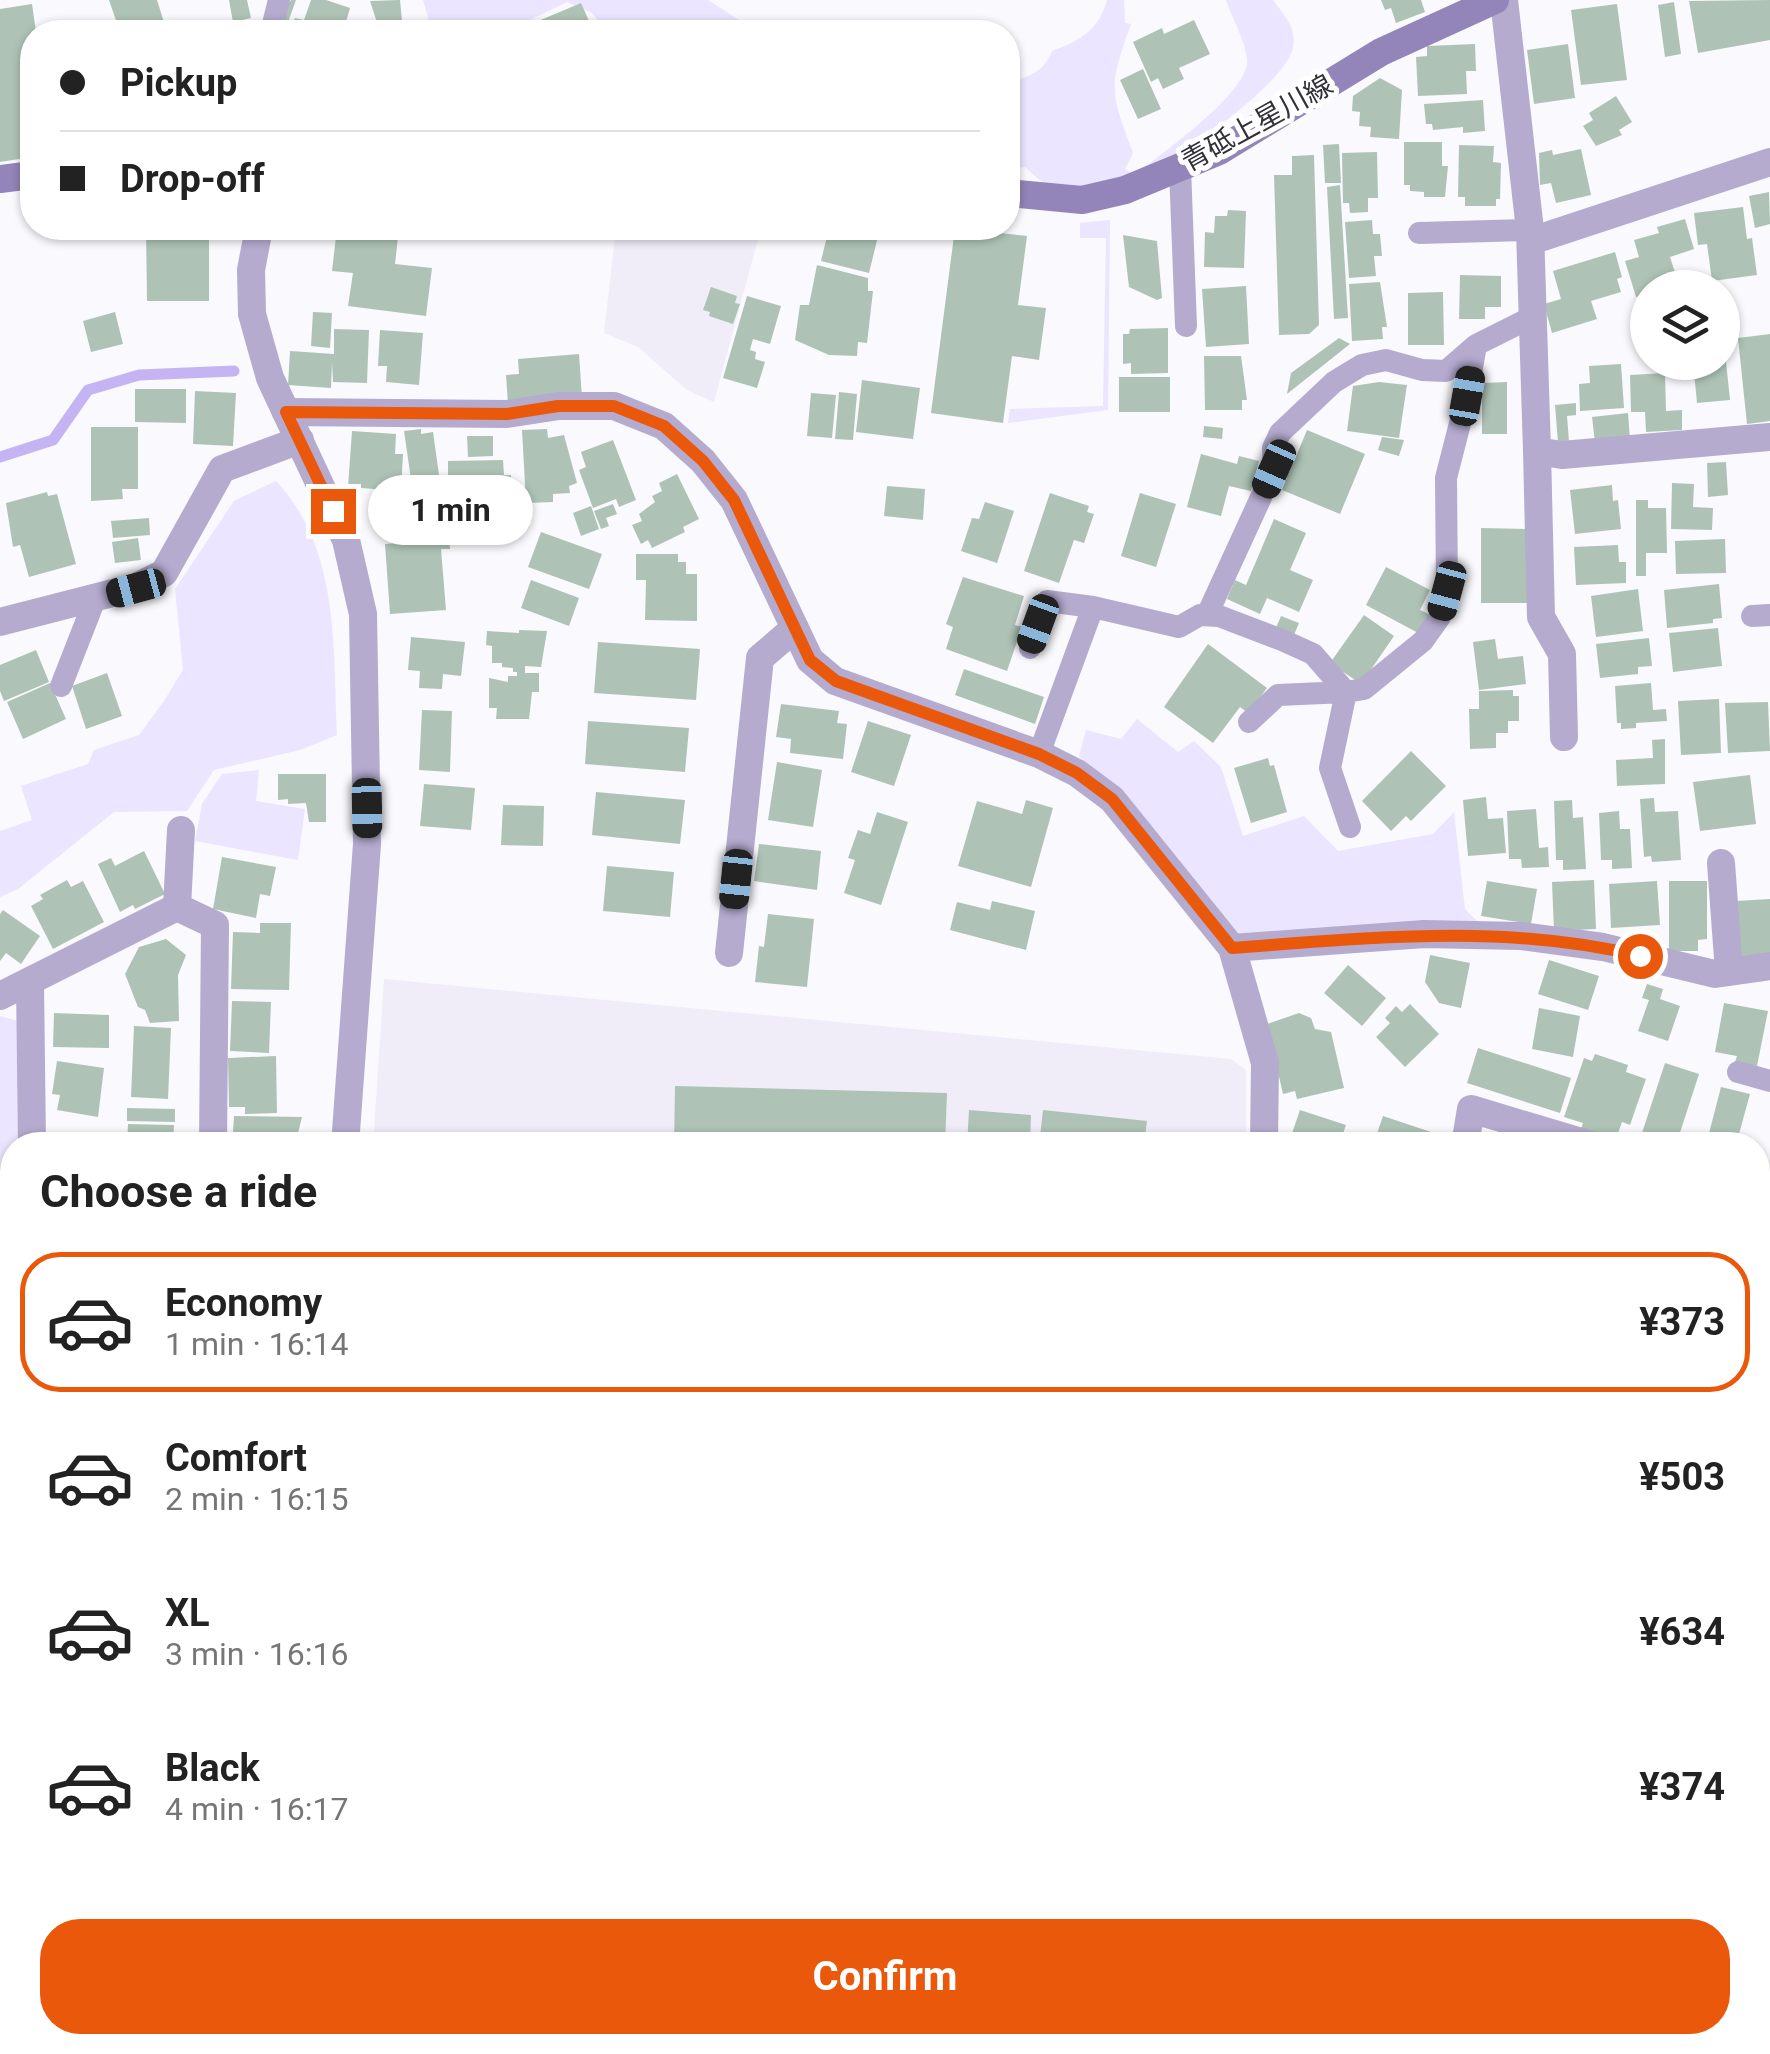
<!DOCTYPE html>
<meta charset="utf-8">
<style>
body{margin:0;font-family:Roboto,"Noto Sans JP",sans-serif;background:#f6f6f6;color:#222;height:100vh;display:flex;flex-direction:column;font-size:38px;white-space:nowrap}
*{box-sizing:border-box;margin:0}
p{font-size:32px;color:#767676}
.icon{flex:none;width:55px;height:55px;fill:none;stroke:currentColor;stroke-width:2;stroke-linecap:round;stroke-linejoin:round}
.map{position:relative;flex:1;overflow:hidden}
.details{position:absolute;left:0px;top:1132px;width:1770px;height:922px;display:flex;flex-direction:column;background:#fff;border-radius:40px 40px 0 0;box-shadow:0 2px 8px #0004}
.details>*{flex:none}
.top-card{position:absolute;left:20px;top:20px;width:1000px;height:220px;border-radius:40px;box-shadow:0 2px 8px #0004;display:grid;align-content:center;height:220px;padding:0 40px;background:#fff}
.controls{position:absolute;left:1630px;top:270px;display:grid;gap:20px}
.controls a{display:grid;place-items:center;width:110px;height:110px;border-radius:50%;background:#fff;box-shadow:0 2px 8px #0004;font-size:50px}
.end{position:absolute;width:45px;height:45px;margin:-22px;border:12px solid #ea580c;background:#fff;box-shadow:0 0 0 5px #fff}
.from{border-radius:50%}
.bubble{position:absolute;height:70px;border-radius:35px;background:#fff;box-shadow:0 2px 8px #0004;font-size:32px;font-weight:700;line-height:70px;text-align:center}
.car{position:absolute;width:30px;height:60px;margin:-30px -15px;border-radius:12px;box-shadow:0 0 8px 2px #0007;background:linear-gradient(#222 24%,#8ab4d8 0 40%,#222 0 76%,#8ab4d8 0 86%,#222 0)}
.top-card b{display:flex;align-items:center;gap:35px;height:95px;font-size:38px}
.top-card b+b{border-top:2px solid #e0e0e0}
.top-card i{width:25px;height:25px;background:#222}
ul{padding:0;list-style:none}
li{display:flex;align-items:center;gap:30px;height:140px;margin:0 20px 15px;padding:0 20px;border:5px solid transparent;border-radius:40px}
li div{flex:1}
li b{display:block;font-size:38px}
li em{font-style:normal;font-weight:700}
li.active{border-color:#ea580c}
li>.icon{width:90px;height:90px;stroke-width:1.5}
h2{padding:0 40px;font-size:45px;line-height:120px}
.button{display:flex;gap:20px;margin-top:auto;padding:20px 40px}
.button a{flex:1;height:115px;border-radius:40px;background:#ea580c;color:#fff;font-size:40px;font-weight:700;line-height:115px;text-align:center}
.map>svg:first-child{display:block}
</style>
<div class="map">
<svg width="1770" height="2054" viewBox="0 0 1770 2054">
<rect width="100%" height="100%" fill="#faf9fd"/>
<path fill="#f0edf9" d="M616 228H761L714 402 687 390 638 347 604 333Z
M384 979 1231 1059 1246 1070V1145H373Z"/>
<path fill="#ebe5ff" d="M423 0H708L739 20 728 32H607L592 13 567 2 505 32H432Z
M1107 0H1124L1125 23 1131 24C1108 88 1110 91 1133 153L1125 169 1131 173 1141 170C1165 151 1251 90 1247 59 1245 40 1232 18 1226 0H1273C1284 15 1297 28 1293 48 1285 84 1176 161 1142 175 1118 185 1067 192 1043 182 1037 179 1031 172 1025 167L1014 168 1008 176V82C1029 77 1044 72 1052 51 1080 41 1099 30 1107 0Z
M1110 220 1108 410 1008 423 1010 409 1103 406 1106 238H1080V223Z
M276 481C340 549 333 648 337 735L300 750 214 770 187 811 114 812 18 889 0 897V831L32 820 21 786 88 764 94 750 139 735 164 701 183 670 175 589 234 501Z
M1137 719 1178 752 1194 741 1221 767 1243 836 1304 816 1338 851 1433 834 1454 812 1465 909 1482 926 1240 941 1079 756 1086 730 1121 739Z
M259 770 256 801 305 809 298 860 195 841 202 804 222 774Z
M0 1016 18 1021 20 1145H12V1197L0 1201Z
M0 1659 12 1662V2042L81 2043V2054H0Z"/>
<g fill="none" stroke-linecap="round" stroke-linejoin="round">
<path stroke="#c5b4f4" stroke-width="11" d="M0 457 53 440 88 390 139 375 234 371"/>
</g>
<path fill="#aec3b6" d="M109 0H157L167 32H120Z
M229 0H247L251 18 233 22Z
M291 0H296L286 28 275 24Z
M311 0H326L350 8 343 32H290L295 18 304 20Z
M400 0 403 32H380L370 1Z
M1381 0H1421L1425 12 1396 23 1391 8 1385 10Z
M1770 0V40L1698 53 1689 1Z
M1674 2 1681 54 1665 57 1658 5Z
M581 3 594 32H518L517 30Z
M32 4 36 32H32V157L0 162V9Z
M1617 4 1627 80 1581 85 1571 10Z
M1194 20 1210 54 1179 68 1184 79 1163 89 1158 78 1151 82 1133 42 1162 28 1164 34Z
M1475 44 1476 71H1466L1467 94 1418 96 1416 57 1427 56V46Z
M1568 44 1575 98 1534 104 1527 50Z
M1143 69 1161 109 1138 119 1120 80Z
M1380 78 1402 90 1399 139 1370 137 1371 127 1359 126 1360 112 1352 111 1353 96Z
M1616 96 1632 122 1619 130 1622 135 1596 146 1583 126 1593 120 1589 113Z
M1483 100 1485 131 1463 133V127L1433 130 1432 124H1426L1424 104Z
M1404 142H1442V166H1448L1445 197H1424V192L1410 191V185H1404Z
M1339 144 1341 183H1325L1323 145Z
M1459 145 1494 146 1493 162 1501 163 1500 199H1496V206H1465V197H1458Z
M1581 149 1591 195 1556 203 1551 183 1540 185 1539 153 1552 150 1553 155Z
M1377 152 1378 198H1368V212L1350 213 1349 203H1343L1342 153Z
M1314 155 1319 325 1309 334 1279 335 1274 175H1292V156Z
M1340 185 1348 318 1334 319 1327 187Z
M1769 192 1770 224 1755 228 1749 196Z
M1743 207 1747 239 1752 238 1757 275 1712 281 1707 244 1698 245 1694 213Z
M1228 210 1246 211 1244 268 1204 267 1205 232 1214 233 1215 216H1227Z
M1685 219 1694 249 1670 257 1679 285 1648 288V294L1636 297 1625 261 1639 257 1634 240 1659 233 1657 227Z
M1372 220 1373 234H1380L1382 256H1374L1376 276 1349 278 1345 222Z
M146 228H209V301H147Z
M337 228H399L395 264 432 268 426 316 348 306 353 273 332 271Z
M829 228H880L869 273 821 261Z
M955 228 1027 236 1018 305 1046 308 1039 360 1012 356 1003 423 931 413Z
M1123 235 1157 241 1162 298 1157 300 1129 287Z
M1615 252 1622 277 1617 279 1621 292 1591 301 1597 319 1552 333 1544 304 1561 299 1553 271Z
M817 265 868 278V291H873L867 343 858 342 857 356 829 355 795 340 800 305H809Z
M1460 275 1501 276V307H1485V319H1459Z
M1380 282 1387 327H1382L1383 339 1352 341 1349 284Z
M1246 286 1249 344 1206 347 1202 289Z
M711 287 737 296 735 303 740 304 733 324 709 316 710 312 703 310Z
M1443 292 1444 345H1408V293Z
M747 296 781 306 770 344 753 339 750 350 756 352 755 359 765 362 757 388 723 378Z
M115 312 123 344 91 352 83 321Z
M313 312 332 313 330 348 311 346Z
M1168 328V373L1131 374V363L1123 364V334H1129L1130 329Z
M334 329 369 330 367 383 333 382 332 362 331 388 288 385 290 351 334 354Z
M380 330 423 333 419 385 386 382 387 366H378Z
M1770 334V421L1747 424 1738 338Z
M1339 338 1350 344 1287 394 1291 373Z
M1725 352 1730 400 1697 403 1693 362H1722Z
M579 354 582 398 508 404 506 375 519 374 518 359Z
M1204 356H1241L1247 400H1242V410H1205Z
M1621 364 1624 408 1580 411 1579 384 1590 383 1589 366Z
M1665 373 1666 411 1682 410V430L1646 432 1645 412H1631L1630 375Z
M1119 377H1170V412H1119Z
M862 380 920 388 913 439 856 432Z
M1379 382 1407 385 1399 438 1347 431 1353 386Z
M1507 382V434H1482V383Z
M135 389H186V423L135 422Z
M195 391 236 393 233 446 193 444Z
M839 392 857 394 853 440 835 439Z
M811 393 836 395 832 438 807 436Z
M1576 403V415L1567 416 1569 441 1558 442 1555 405Z
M1628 413 1630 440 1595 443 1592 417Z
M1204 426 1223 428 1222 439 1203 437Z
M91 427H138V489H122L123 499 91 501Z
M421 429V434L433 432 441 489 413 493 404 431Z
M547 429 548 438 564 435 577 483 569 486 570 493 553 494V502L526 503 522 430Z
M1307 430 1365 454 1340 514 1282 490 1287 478 1277 474 1283 460 1293 464Z
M352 431 396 434 395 454H403L401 491 348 487Z
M467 436H493V456L468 457Z
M1382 437 1404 440 1399 456 1378 450Z
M613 440 636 500 619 507 616 499 593 508 579 470 586 467 581 452Z
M1201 454 1237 464 1239 456 1259 461 1251 491 1229 486 1221 516 1187 507Z
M503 460 504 475H511V486L448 487V461Z
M1726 462 1728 495 1708 497 1707 463Z
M677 474 699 519 683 527 685 532 652 548 648 540 641 544 632 525 642 521 639 514 655 502 652 496 662 491 659 483Z
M1672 483 1694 484 1693 507 1713 508 1712 530 1671 529Z
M1612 485 1613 501 1618 500 1621 529 1575 534 1570 490Z
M887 486 925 489 923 520 884 516Z
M47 492 48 496 57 494 76 564 29 577 20 545 13 547 6 503Z
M1050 493 1089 506 1087 512 1094 514 1084 543 1074 540 1059 583 1024 571Z
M1140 493 1176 504 1156 567 1121 556Z
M1636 500H1648V508H1666L1667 553H1646V576H1636Z
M985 502 1014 511 997 563 961 551 972 518 979 519Z
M613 504 617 514 606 518 609 526 601 529 594 511Z
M591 506 599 529 581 536 573 513Z
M149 518 150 535 113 538 111 521Z
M448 519 450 549H441L446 610 390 614 385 544 410 542 409 522Z
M1274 519 1306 533 1290 570 1313 580 1299 612 1267 598 1260 614 1227 599 1235 580 1246 585Z
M1481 528 1528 529 1527 603H1481Z
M541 532 602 554 589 589 528 567Z
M138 538 141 560 115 563 112 542Z
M1725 539 1726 573 1676 574 1675 541Z
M1618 545 1619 562H1626V583L1576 585 1574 547Z
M636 554H678V562H686V574H697V621L645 620 646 580H636Z
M1386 567 1430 590 1420 610 1431 615 1420 634 1366 605Z
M963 577 1024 596 1015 625 1022 627 1007 671 946 649 953 627 946 624Z
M531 580 579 598 569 626 521 608Z
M1719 584 1722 618 1713 619V623L1667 628 1664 590Z
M1638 589 1643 631 1596 637 1591 596Z
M1364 615 1394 636 1361 684 1330 663Z
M1281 616 1299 623 1294 635 1276 628Z
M1718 628 1722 666 1673 672 1669 633Z
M519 630 547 631 541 667 525 666V673H539V692H532L529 719H496L497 708H489V678L508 682V676H517V672H513V668L502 667V663H492V646L486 645 487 631 519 633Z
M411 637 465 642 461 676 443 674 442 689 419 688 420 671 408 670Z
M1649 638 1652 666 1638 667V674L1600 678 1596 644Z
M1495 639 1498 659 1523 656 1526 684 1479 690 1473 642Z
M598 642 700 649 696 700 594 693Z
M1208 644 1267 688 1248 713 1240 707 1213 743 1164 707Z
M36 650 49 682 4 701 0 691V665Z
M964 669 1044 697 1035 724 955 695Z
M107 673 122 716 86 729 72 686Z
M50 683 66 719 23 739 7 702Z
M1651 683 1653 710 1666 709 1667 721 1636 723V728L1621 729V723H1617L1615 686Z
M1513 690V696H1519V721H1508V733H1496V748L1470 749 1469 709H1479V691Z
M1719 699 1721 753 1681 755 1678 701Z
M1768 702 1770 751 1728 753 1725 703Z
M781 704 839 711 837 723 847 724 843 759 790 753 791 739 776 737Z
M422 710 452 711 450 772 419 770Z
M588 721 689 728 685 772 585 764Z
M868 721 911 735 894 786 851 772Z
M1665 739V784L1617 786 1616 760 1653 758 1652 740Z
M1411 751 1446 786 1411 821 1406 816 1391 831 1362 801Z
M1268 758 1270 766 1274 765 1287 812 1251 823 1234 768Z
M777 762 822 770 813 827 768 820Z
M278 774H326V822H309L306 803 288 804V799L278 800Z
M1750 775 1756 824 1700 831 1693 782Z
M424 784 475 788 471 830 420 826Z
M596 792 685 800 680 844 592 835Z
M1486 797 1488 819 1503 818 1506 853 1468 856 1463 800Z
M1654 798 1655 812 1678 811 1681 860 1652 862 1651 856 1644 857 1640 799Z
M1026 800 1053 808 1031 887 958 866 977 801 1022 814Z
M1572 800 1573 818 1583 817 1586 869 1563 870V860H1556L1554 801Z
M503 805 544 806 543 846 501 845Z
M1536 809 1539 848 1548 847 1549 867 1522 868 1521 859H1509L1507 811Z
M1619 811 1620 829H1630L1632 868 1612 869V860H1601L1599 813Z
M877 812 908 822 881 905 844 893 855 860 848 858 858 830 870 834Z
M759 844 821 851 817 890 754 881Z
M144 851 165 894 135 909 133 905 120 912 98 864 111 858 115 866Z
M222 857 276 867 270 896 260 894 256 918 213 909Z
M607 866 674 872 670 917 603 911Z
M67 880 71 887 83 881 104 922 53 949 31 906 43 899 40 895Z
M1594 880 1596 929 1554 931 1552 882Z
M1487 881 1537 889 1531 924 1481 916Z
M1657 881 1660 925 1611 928 1609 884Z
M1669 881H1707V939L1698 940V951H1669Z
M1770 899V956L1739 957 1736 901Z
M992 901 1035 911 1026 950 950 930 957 902 990 910Z
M3 910 40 936 21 964 6 953 0 961V914Z
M768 914 814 919 807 987 755 982 759 946 764 947Z
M260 923H291L289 990 231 989 233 932 260 933Z
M166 939 186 955 178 975 179 1021 150 1023 145 1010 138 1007 125 974 139 947Z
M1430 955 1470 963 1461 1008 1439 1003 1425 982Z
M1549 960 1599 976 1588 1010 1538 994Z
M1348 965 1386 998 1362 1026 1324 993Z
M1647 984 1663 989 1660 999 1680 1006 1668 1041 1638 1031 1649 1000 1642 998Z
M232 1001 271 1002 269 1053 230 1051Z
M1724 1003 1768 1011 1757 1066 1735 1062 1737 1056 1715 1052Z
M1410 1004 1439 1034 1405 1067 1376 1037 1390 1023 1385 1018 1396 1006 1402 1012Z
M1539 1008 1580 1016 1573 1057 1532 1049Z
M54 1013 109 1015V1048L53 1047Z
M1299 1013 1311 1018 1315 1029 1331 1032 1344 1088 1297 1099 1295 1091 1283 1094 1267 1024Z
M134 1026 171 1028 168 1099 131 1097Z
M1478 1048 1571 1078 1560 1113 1467 1083Z
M1595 1054 1628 1065 1626 1072 1646 1079 1630 1125 1622 1122 1614 1145 1579 1135 1583 1123 1564 1117 1584 1058 1592 1061Z
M276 1056 277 1113 245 1114V1107H229L228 1058Z
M57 1061 104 1068 98 1117 57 1110 60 1095 52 1094Z
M1665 1063 1699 1074 1676 1145H1657L1640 1139Z
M675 1086 947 1093 945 1145H674Z
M1721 1087 1750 1094 1736 1145H1706Z
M127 1108 175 1109V1122L127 1121Z
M969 1110 1031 1115 1030 1145H967Z
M1043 1110 1147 1121 1144 1145H1039Z
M1300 1110 1346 1125 1339 1145H1288Z
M234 1116 302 1117 295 1145H274V1137L260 1133 233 1132Z
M1383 1116 1443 1136 1440 1145H1373Z
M128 1124 174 1125 173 1145H127Z
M60 1132 93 1136 92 1145H58Z
M232 1135 270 1137V1145H232Z
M1770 1246V1269L1759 1255Z
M1764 1306 1770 1317V1330L1758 1337V1310Z
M1770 1343V1425L1762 1431 1758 1423V1351Z
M8 1543 12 1558V1589L0 1593V1546Z
M1770 1579V1668L1758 1671V1582Z
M1758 1749 1762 1755 1766 1751 1770 1756V1780L1758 1791Z
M1770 1793V1831L1763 1837 1758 1830V1803Z
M1758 1869 1769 1883 1758 1892Z
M1770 1903V1956L1758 1940V1914Z
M1758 1974 1770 1975V2007L1762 2006V2012L1758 2011Z
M118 2042H176V2051L118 2050Z
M579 2042H606L605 2054H585V2051L579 2050Z
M626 2042H683V2054H625Z
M697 2042H734V2054H697Z
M797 2042H847L846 2049H841V2054H796Z
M863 2042H912L909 2054H860Z
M945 2042H995L993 2049 986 2047 984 2054H939Z
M1077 2042H1120L1119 2051 1076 2047Z
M1186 2042H1236V2047L1187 2049Z
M1318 2042H1367L1368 2054H1319Z
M1405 2042 1457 2044 1459 2054H1400L1399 2050 1406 2049Z
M1487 2042H1557L1558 2051 1488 2054Z
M1566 2042H1628L1629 2054H1567Z"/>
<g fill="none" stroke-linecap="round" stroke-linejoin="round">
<path stroke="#b4abcf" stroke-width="22" d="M271 32 279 0
M1180 168 1186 326
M1419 233 1530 230
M1207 615 1274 469 1273 448 1280 433 1334 382 1362 365 1386 360 1422 370 1446 371 1476 345
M1752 616 1770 615
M1030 648 1047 601 1093 607
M61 686 95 599
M1249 722 1278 695 1346 692 1330 768 1350 827
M1039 754 1093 607 1179 627 1200 615 1219 616 1282 640 1313 654 1346 692 1364 689 1423 641 1440 617 1447 591 1446 478 1467 396 1476 345 1534 316
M1738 1072 1770 1081"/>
<path stroke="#b4abcf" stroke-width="28" d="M1504 0 1530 230 1537 451 1562 455 1770 437
M1531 241 1770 162
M286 412 507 414 559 406H614L664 426 703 461 734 500 810 660 835 681 1039 754 1077 773 1112 799 1232 948 1265 1063 1264 1145
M1537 451 1541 617 1562 654 1564 737
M0 622 136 587 164 573 222 469 300 440
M1721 863 1729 972
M177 907 181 830
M1232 948 1424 934 1521 936 1603 947 1715 974 1770 966
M729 953 760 658 795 628
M30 982 32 1145
M0 996 177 907 215 925 213 1145
M1465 1145 1471 1109 1591 1145
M1758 1194 1770 1198
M0 1214 12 1210
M1758 1563 1770 1558
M0 1615H12
M1758 2034 1770 2030
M1273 2042V2054
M1660 2042 1674 2054
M97 2054V2042
M1020 2054 1023 2042
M1700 2054 1734 2042"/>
<path stroke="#b4abcf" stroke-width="28" d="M259 228 251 270 252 314 270 378 346 540 363 614 367 844 345 1145
M291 2042V2054"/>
<path stroke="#9385b9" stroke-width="28" d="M0 179 32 175
M1008 193 1082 200 1125 190 1219 151 1381 52 1495 0"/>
</g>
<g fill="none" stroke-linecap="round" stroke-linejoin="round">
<path stroke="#ea580c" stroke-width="12" d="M333 511 286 412 507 414 558 406H614L664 426 703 461 734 500 810 660 836 681 1039 754 1077 773 1112 799 1232 948C1369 938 1505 923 1640 956"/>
</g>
<g text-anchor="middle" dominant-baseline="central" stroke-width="10" stroke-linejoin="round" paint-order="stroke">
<g font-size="28" fill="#323038" stroke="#fff">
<text transform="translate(1257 123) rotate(-29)">青砥上星川線</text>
</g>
</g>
</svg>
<div class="controls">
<a><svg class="icon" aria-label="layers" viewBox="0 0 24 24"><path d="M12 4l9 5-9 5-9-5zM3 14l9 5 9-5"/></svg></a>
</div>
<i class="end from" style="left:1640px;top:956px"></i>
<i class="end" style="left:333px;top:511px"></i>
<div class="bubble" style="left:368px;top:475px;width:165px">1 min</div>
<i class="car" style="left:1467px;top:396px;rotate:10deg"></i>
<i class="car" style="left:1274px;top:469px;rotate:204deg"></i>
<i class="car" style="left:136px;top:588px;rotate:255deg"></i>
<i class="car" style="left:1447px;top:591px;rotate:195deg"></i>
<i class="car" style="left:1038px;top:624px;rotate:200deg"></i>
<i class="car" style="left:367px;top:808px;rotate:179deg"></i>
<i class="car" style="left:736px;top:879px;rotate:186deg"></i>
<div class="top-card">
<b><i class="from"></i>Pickup</b>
<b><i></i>Drop-off</b>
</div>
<section class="details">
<h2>Choose a ride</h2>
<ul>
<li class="active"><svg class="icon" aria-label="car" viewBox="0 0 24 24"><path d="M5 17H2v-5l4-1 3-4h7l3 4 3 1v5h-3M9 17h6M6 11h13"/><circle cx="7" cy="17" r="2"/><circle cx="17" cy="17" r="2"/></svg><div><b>Economy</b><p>1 min · 16:14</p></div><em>¥373</em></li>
<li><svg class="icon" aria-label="car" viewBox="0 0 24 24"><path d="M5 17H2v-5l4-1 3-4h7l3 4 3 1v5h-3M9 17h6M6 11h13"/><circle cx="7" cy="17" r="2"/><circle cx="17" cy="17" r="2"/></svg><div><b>Comfort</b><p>2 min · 16:15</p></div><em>¥503</em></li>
<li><svg class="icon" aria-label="car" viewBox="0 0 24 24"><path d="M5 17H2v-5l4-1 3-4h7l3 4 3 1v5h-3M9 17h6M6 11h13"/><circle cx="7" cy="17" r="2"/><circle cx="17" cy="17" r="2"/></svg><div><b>XL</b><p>3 min · 16:16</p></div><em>¥634</em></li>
<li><svg class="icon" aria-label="car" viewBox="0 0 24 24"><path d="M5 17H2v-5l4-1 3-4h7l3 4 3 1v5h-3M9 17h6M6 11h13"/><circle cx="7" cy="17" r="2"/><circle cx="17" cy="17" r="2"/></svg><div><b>Black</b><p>4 min · 16:17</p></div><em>¥374</em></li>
</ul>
<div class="button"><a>Confirm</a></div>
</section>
</div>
